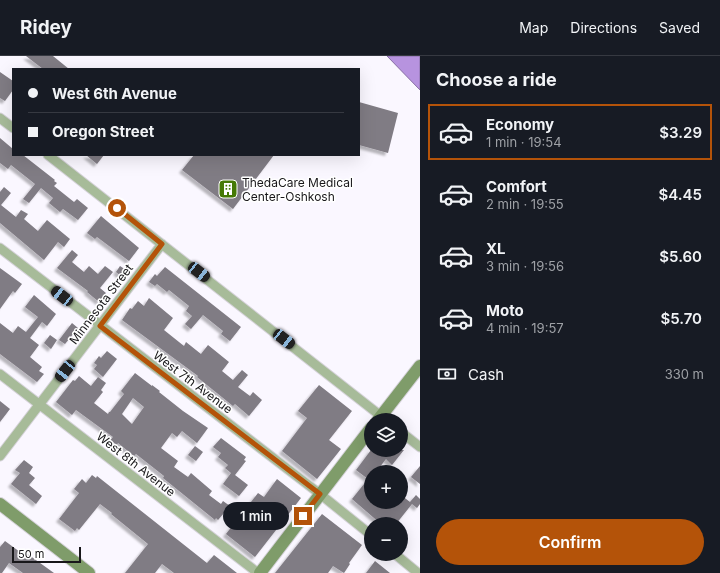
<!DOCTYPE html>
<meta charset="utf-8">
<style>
body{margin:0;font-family:Inter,sans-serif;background:#20242c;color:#f1f3f6;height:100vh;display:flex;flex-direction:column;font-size:15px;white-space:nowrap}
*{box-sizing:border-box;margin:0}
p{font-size:13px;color:#9ea1a6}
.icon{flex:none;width:22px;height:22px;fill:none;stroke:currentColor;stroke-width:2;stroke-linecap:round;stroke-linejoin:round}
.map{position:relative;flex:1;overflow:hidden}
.panel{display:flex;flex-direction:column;background:#171b24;width:300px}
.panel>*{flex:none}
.hud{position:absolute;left:12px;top:12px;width:348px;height:88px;border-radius:0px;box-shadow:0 4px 16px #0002;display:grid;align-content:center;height:88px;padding:0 16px;background:#171b24}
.fabs{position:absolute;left:364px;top:357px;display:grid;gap:8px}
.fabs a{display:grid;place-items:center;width:44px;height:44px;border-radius:50%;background:#171b24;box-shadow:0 4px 16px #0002;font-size:20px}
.scale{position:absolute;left:12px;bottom:10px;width:69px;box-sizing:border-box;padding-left:4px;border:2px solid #18171a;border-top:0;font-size:11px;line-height:14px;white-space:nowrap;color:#18171a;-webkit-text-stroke:3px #fff;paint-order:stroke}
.end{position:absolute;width:18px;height:18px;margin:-9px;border:5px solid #b45309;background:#fff;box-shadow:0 0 0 2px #fff}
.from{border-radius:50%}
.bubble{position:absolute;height:28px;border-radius:14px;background:#171b24;box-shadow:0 4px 16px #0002;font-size:13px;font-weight:600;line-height:28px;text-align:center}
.car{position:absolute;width:12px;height:24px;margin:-12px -6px;border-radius:5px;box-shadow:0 0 3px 1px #0007;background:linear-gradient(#222 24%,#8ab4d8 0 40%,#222 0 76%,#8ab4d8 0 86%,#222 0)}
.hud b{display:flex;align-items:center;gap:14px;height:38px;font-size:15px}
.hud b+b{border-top:1px solid #363941}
.hud i{width:10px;height:10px;background:#f1f3f6}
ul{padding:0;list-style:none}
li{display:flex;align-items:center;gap:12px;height:56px;margin:0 8px 6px;padding:0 8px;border:2px solid transparent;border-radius:0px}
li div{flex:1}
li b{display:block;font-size:15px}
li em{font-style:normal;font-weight:600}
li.current{border-color:#b45309}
li>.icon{width:36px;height:36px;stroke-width:1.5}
h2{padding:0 16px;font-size:18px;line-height:48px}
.pay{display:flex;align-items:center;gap:10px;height:44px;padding:0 16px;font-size:15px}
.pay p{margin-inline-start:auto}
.button{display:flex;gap:8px;margin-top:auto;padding:8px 16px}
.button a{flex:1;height:46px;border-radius:24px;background:#b45309;color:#fff;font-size:16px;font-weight:600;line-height:46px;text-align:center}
header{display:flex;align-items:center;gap:24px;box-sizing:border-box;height:56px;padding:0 20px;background:#171b24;border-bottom:1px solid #363941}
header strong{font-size:19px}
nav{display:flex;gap:22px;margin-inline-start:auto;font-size:14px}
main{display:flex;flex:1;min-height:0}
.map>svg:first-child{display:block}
</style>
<header>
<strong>Ridey</strong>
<nav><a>Map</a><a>Directions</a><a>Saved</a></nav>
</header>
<main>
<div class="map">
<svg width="420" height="517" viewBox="0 0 420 517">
<defs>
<filter id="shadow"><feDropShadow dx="-3" dy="3" stdDeviation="1" flood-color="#0004"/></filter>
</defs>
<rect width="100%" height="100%" fill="#faf7ff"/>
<path fill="#b793df" stroke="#876ea4" d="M387 0H420V34Z"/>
<path fill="#807c84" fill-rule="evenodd" filter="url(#shadow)" d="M26 0H53L69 13H43Z
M0 16 13 25V34L5 45 0 42Z
M359 46 398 57 388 97 359 89Z
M0 82 13 93V99H23L55 124 54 125 57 127 54 130 74 146 77 143 88 152 78 164 63 153 60 156 49 147 53 142 41 132 29 147 23 143 35 128 11 109 8 113 0 107Z
M86 99H104L97 108Z
M194 99H274L233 153 182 114Z
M4 131 11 137 1 149 16 161 21 154 28 158 24 163 38 175 47 164 70 183 64 191 58 186 44 204 0 167V136Z
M101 160 139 192 129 205 97 181 95 183 87 177Z
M72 194 78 199 72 206 84 216 89 210 98 218 105 210 113 216 100 232 106 237 99 246 87 236 88 235 57 212Z
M120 210 126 214 121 220 116 216Z
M165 211 241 271 230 285 221 278 223 275 203 259 191 273 185 268 192 260 186 255 189 250 169 234 167 236 157 228 155 230 149 226 155 218 157 220Z
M0 212 22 228 15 237 13 235 0 253Z
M34 239 56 258 47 270 42 266 30 282 39 289 30 301 42 311 39 315 44 318 37 326 0 298V267L13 277 18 270 26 276 38 261 25 251Z
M149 242 173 262 164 274 184 290 186 286 201 298 208 289 229 306 222 315 233 324 242 314 248 319 238 331 250 340 253 336 262 344 249 360 235 348 233 350 197 321 198 320 122 264 130 252 132 253 138 245 144 250Z
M72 267 78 272 65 288 59 284Z
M50 279 57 284 51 293 44 287Z
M107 295 117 303 103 321 94 313 97 309 94 307 99 300 101 302Z
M135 317 152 330V329L160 335 159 336 183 355 208 372 197 387 182 375 177 381 172 377 161 392 178 405 174 411 188 421 191 417 212 435 209 439 221 448 223 445 230 450 218 464 216 462 215 464 163 422 164 420 136 398 134 400 118 387 117 389 110 384 113 381 91 365 76 354 72 359 56 346 73 324 75 325 79 320 91 330 98 321 106 327 101 334 103 336 94 347 108 358 109 356H110L124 338 121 335ZM133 342 144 351 132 368 122 358Z
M319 329 352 355 329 384 341 393 317 423 282 395 307 362 298 355Z
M0 345 10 353 0 366Z
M221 382 246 401 244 404 246 405 235 419 248 429 239 440 223 428 231 417 225 412 228 409 218 401 221 397 213 391Z
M195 390 203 396 196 405 188 399Z
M371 394H404L392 409 386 403 376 416H371V446H401V439L410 446 416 439 420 443V448L417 452 412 448 396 468H381L352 443 368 423 356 414Z
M24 404 33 411 29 417 35 422 29 429 42 440 36 448 11 428 20 417 15 414Z
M420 410V428L411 421Z
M92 419 96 422 97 420 207 507 214 499 237 517H174L162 508 155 517H125L148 488 111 458 112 457 100 448 79 474 77 472 75 475 59 463 79 437 74 433 82 423 86 427Z
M277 423 301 442 255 501 226 478 258 437 264 441Z
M322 458 362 489 349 507 350 508 344 517 333 510 328 517H275Z
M5 485 20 496 22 494 54 517H23L9 507 2 517H0V491Z
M375 505 390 517H366Z"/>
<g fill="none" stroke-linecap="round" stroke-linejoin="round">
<g stroke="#d6d3da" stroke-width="11">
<path id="street" d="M0 62 13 72
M48 99 386 364
M0 192 320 438 371 479
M0 318 258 517
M401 376 420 391
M0 400 162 188
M395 498 418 517"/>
</g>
<g stroke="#d6d3da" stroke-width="14">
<path id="secondary" d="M378 364 420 310
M0 448 89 517
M260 517 371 372"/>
</g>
<use href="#street" stroke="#a7bb99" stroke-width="9"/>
<use href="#secondary" stroke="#7f9c6a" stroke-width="12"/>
</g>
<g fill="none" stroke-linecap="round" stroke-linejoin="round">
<path stroke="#b45309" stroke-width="5" d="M117 152 162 188 100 270 320 438 303 460"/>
</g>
<defs>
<g id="building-square" transform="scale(1)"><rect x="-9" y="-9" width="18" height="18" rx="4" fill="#457905" stroke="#fff"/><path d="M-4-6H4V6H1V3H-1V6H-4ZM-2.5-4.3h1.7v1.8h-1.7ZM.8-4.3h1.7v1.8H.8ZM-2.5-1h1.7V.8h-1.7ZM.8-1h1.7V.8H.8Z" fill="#fff"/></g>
</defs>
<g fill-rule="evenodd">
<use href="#building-square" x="228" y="133"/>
</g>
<g text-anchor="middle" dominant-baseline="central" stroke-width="3" stroke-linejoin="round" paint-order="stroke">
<g font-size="12" fill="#18171a" stroke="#fff" text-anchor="start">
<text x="242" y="126">ThedaCare Medical<tspan x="242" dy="14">Center-Oshkosh</tspan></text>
</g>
<g font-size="12" fill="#18171a" stroke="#fff">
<text transform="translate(101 248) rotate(-53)">Minnesota Street</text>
<text transform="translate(193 326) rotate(37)">West 7th Avenue</text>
<text transform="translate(136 408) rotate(38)">West 8th Avenue</text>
</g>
</g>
</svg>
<div class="fabs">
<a><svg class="icon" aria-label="layers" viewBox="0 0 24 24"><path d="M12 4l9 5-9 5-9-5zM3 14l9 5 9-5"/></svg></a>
<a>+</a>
<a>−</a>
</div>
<div class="scale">50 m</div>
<i class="end from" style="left:117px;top:152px"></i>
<i class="end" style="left:303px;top:460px"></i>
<div class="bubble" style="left:223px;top:446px;width:66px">1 min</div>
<i class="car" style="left:199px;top:216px;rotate:128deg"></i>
<i class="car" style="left:62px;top:240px;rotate:308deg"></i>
<i class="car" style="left:284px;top:283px;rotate:128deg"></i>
<i class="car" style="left:65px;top:315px;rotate:218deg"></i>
<div class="hud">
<b><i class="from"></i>West 6th Avenue</b>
<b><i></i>Oregon Street</b>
</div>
</div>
<section class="panel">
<h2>Choose a ride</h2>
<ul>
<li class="current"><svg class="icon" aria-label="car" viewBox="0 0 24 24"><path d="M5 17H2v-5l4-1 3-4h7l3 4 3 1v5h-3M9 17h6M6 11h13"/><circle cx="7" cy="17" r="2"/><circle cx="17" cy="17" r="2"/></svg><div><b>Economy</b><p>1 min · 19:54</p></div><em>$3.29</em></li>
<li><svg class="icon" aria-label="car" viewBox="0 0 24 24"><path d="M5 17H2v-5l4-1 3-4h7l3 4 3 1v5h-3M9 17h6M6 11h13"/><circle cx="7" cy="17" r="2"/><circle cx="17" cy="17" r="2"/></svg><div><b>Comfort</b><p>2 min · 19:55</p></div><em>$4.45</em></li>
<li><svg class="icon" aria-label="car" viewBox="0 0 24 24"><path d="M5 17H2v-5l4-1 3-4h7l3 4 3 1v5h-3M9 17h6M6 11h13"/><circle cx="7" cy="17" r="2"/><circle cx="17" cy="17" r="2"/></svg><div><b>XL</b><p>3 min · 19:56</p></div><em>$5.60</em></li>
<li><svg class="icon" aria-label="car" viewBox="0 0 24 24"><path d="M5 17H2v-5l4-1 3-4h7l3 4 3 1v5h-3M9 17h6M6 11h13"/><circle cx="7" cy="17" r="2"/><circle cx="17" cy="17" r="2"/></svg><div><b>Moto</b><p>4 min · 19:57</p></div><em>$5.70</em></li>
</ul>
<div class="pay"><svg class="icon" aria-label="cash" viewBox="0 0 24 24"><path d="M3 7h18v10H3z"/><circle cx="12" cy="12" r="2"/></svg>Cash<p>330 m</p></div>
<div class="button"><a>Confirm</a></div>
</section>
</main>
